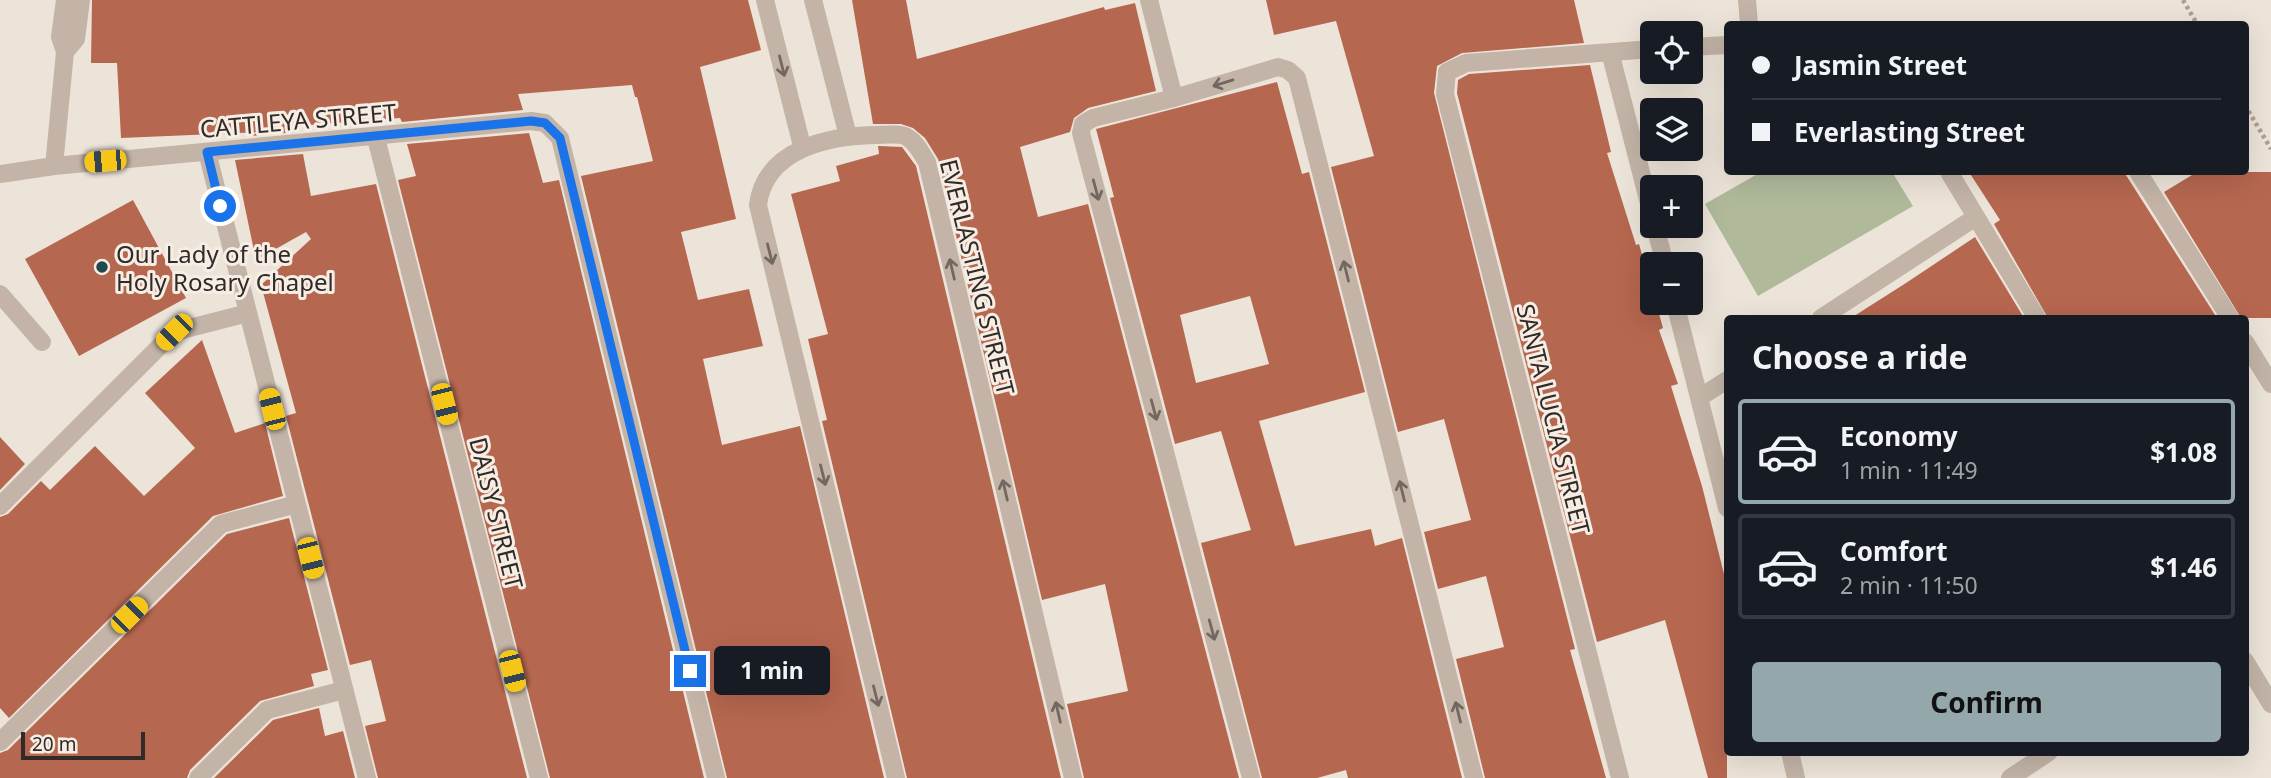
<!DOCTYPE html>
<meta charset="utf-8">
<style>
body{margin:0;font-family:"Noto Sans",sans-serif;background:#242831;color:#f1f3f6;height:100vh;display:flex;flex-direction:column;font-size:26px;white-space:nowrap}
*{box-sizing:border-box;margin:0}
p{font-size:23px;color:#9ea1a6}
.icon{flex:none;width:38px;height:38px;fill:none;stroke:currentColor;stroke-width:2;stroke-linecap:round;stroke-linejoin:round}
.map{position:relative;flex:1;overflow:hidden}
.panel{position:absolute;left:1724px;top:315px;width:525px;height:441px;display:flex;flex-direction:column;background:#171b24;border-radius:7px;box-shadow:0 7px 28px #0002}
.panel>*{flex:none}
.banner{position:absolute;left:1724px;top:21px;width:525px;height:154px;border-radius:7px;box-shadow:0 7px 28px #0002;display:grid;align-content:center;height:154px;padding:0 28px;background:#171b24}
.fabs{position:absolute;left:1640px;top:21px;display:grid;gap:14px}
.fabs a{display:grid;place-items:center;width:63px;height:63px;border-radius:7px;background:#171b24;box-shadow:0 7px 28px #0002;font-size:35px}
.scale{position:absolute;left:21px;bottom:18px;width:124px;box-sizing:border-box;padding-left:7px;border:4px solid #312a26;border-top:0;font-size:19px;line-height:24px;white-space:nowrap;color:#312a26;-webkit-text-stroke:5px #f6eee5;paint-order:stroke}
.end{position:absolute;width:32px;height:32px;margin:-16px;border:9px solid #1a73e8;background:#fff;box-shadow:0 0 0 4px #fff}
.from{border-radius:50%}
.bubble{position:absolute;height:49px;border-radius:7px;background:#171b24;box-shadow:0 7px 28px #0002;font-size:23px;font-weight:700;line-height:49px;text-align:center}
.car{position:absolute;width:21px;height:42px;margin:-21px -10px;border-radius:9px;box-shadow:0 0 5px 2px #0007;background:linear-gradient(#f5c518 24%,#345 0 40%,#f5c518 0 76%,#345 0 86%,#f5c518 0)}
.banner b{display:flex;align-items:center;gap:24px;height:66px;font-size:26px}
.banner b+b{border-top:2px solid #363941}
.banner i{width:18px;height:18px;background:#f1f3f6}
ul{padding:0;list-style:none}
li{display:flex;align-items:center;gap:21px;height:105px;margin:0 14px 10px;padding:0 14px;border:4px solid #363941;border-radius:7px}
li div{flex:1}
li b{display:block;font-size:26px}
li em{font-style:normal;font-weight:700}
li.current{border-color:#94a7aa}
li>.icon{width:63px;height:63px;stroke-width:1.5}
h2{padding:0 28px;font-size:32px;line-height:84px}
.primary-button{display:flex;gap:14px;margin-top:auto;padding:14px 28px}
.primary-button a{flex:1;height:80px;border-radius:7px;background:#94a7aa;color:#111;font-size:28px;font-weight:700;line-height:80px;text-align:center}
.map>svg:first-child{display:block}
</style>
<div class="map">
<svg width="2271" height="778" viewBox="0 0 2271 778">
<rect width="100%" height="100%" fill="#ede4d9"/>
<path fill="#b0ba9b" d="M1761 172H1892L1913 206 1758 296 1705 204Z"/>
<path fill="#b6674f" fill-rule="evenodd" d="M92 0H748L761 50 700 67 736 219 681 232 698 300 749 289 763 346 703 359 722 445 800 426 884 778H727L581 176 653 161 637 97H635L632 85 518 94 523 110 402 122 400 118 297 126 298 132 251 136 259 132 121 138 117 63H91Z
M852 0H906L917 59 1104 7 1105 10 1135 3 1156 91 1088 108 1074 118 1070 132 1020 147 1038 217 1088 204 1239 778H1084L1067 704 1128 691 1105 584 1042 600 938 159 925 138 913 128 901 124H873Z
M1266 0H1574L1584 43 1462 53 1437 66 1434 93 1575 649 1570 650 1606 778H1485L1456 659 1504 647 1486 576 1438 589 1424 532 1471 520 1444 419 1398 432 1331 167 1374 156 1336 21 1274 35Z
M1590 65 1611 152 1607 153 1636 245 1639 244 1652 290V303H1656L1663 328 1659 330 1678 384 1671 386 1702 486 1727 586V778H1708L1665 620 1597 642 1457 93 1458 80 1469 74Z
M1277 82 1302 174 1309 172 1365 392 1259 421 1295 546 1371 529 1375 546 1402 538 1462 778H1348L1346 770 1317 778H1262L1201 543 1251 530 1221 431 1175 444 1110 198 1114 197 1096 129ZM1250 296 1269 364 1196 383 1180 315Z
M529 133 543 183 559 180 704 778H550L398 180 416 176 407 144Z
M878 146 902 147 916 166 1061 778H907L822 421 827 420 808 339 828 334 791 194 840 181 836 166 879 154Z
M303 154 311 196 376 184 527 778H378L365 726 386 721 371 660 350 665 286 416 296 413 261 285 311 239 306 232 256 260 235 160Z
M1969 172H2124L2217 318H2048L1994 224 2000 220Z
M2197 172H2271V318H2241L2164 192Z
M133 200 186 298 79 356 25 259Z
M1975 237 2024 318H1851L1906 283Z
M202 340 235 433 265 423 283 496 213 516 9 718 0 708V517L8 514 41 481 50 490 95 446 144 496 195 448 145 393Z
M0 437 25 464 0 490Z
M289 518 328 670 311 674 314 686 260 701 190 770 187 778H0V753L8 750 227 534Z
M319 708 325 736 343 731 355 778H214L273 720Z"/>
<g fill="none" stroke-linecap="round" stroke-linejoin="round">
<path stroke="#af9e92" stroke-width="4.5" stroke-dasharray="3.5 3.5" stroke-linecap="butt" d="M2183 0 2197 24
M2245 105 2271 149"/>
<path stroke="#c3b4a7" stroke-width="18" d="M765 0 802 146
M813 0 848 136
M1149 0 1174 98
M1747 0 1749 24
M1690 47 1727 45
M65 52 76 39 81 0
M1610 52 1652 215
M376 138 539 778
M207 152 367 778
M54 166 65 52 60 37 65 0
M1949 172 2037 318
M2138 172 2230 318
M0 174 54 166 531 121 545 123 560 138 716 778
M1655 226 1665 264
M0 294 42 342
M1675 303 1727 508
M1821 318 1976 217
M2245 342 2271 384
M1699 398 1727 380
M0 506 174 332 248 313
M2245 661 2271 704
M0 742 221 524 297 504
M1790 752 1796 778
M198 778 267 710 344 690
M896 778 758 205C765 149 828 136 875 135 885 135 899 133 907 137 917 143 921 153 927 162L1073 778
M1251 778 1081 133 1083 124 1093 118 1174 98 1278 67 1288 70 1297 78 1474 778
M1620 778 1445 94 1447 72 1466 63 1652 49
M2010 778 2049 752"/>
</g>
<defs><path id="oneway-shaft" d="M-6 0H5M1.5-3L5.5 0L1.5 3" fill="none" stroke-width="1.6" stroke-linecap="round" stroke-linejoin="round" transform="scale(1.75)"/></defs>
<g stroke="#736860">
<use href="#oneway-shaft" transform="translate(782 66) rotate(76)"/>
<use href="#oneway-shaft" transform="translate(1223 83) rotate(163)"/>
<use href="#oneway-shaft" transform="translate(1096 190) rotate(75)"/>
<use href="#oneway-shaft" transform="translate(770 254) rotate(76)"/>
<use href="#oneway-shaft" transform="translate(952 269) rotate(-103)"/>
<use href="#oneway-shaft" transform="translate(1346 271) rotate(-104)"/>
<use href="#oneway-shaft" transform="translate(1154 410) rotate(75)"/>
<use href="#oneway-shaft" transform="translate(823 475) rotate(76)"/>
<use href="#oneway-shaft" transform="translate(1005 490) rotate(-103)"/>
<use href="#oneway-shaft" transform="translate(1402 491) rotate(-104)"/>
<use href="#oneway-shaft" transform="translate(1212 630) rotate(75)"/>
<use href="#oneway-shaft" transform="translate(876 696) rotate(76)"/>
<use href="#oneway-shaft" transform="translate(1058 712) rotate(-103)"/>
<use href="#oneway-shaft" transform="translate(1458 712) rotate(-104)"/>
</g>
<g fill="none" stroke-linecap="round" stroke-linejoin="round">
<path stroke="#1a73e8" stroke-width="9" d="M220 206 207 152 531 121 545 123 560 138 690 671"/>
</g>
<circle fill="#224a4d" stroke="#f6eee5" stroke-width="2.5" cx="102" cy="267" r="7"/>
<g text-anchor="middle" dominant-baseline="central" stroke-width="6" stroke-linejoin="round" paint-order="stroke">
<g font-size="24" fill="#312a26" stroke="#f6eee5">
<text transform="translate(298 120) rotate(-5)">CATTLEYA STREET</text>
<text transform="translate(978 277) rotate(76)">EVERLASTING STREET</text>
<text transform="translate(1554 419) rotate(76)">SANTA LUCIA STREET</text>
<text transform="translate(497 513) rotate(76)">DAISY STREET</text>
</g>
<g font-size="24" fill="#312a26" stroke="#f6eee5" text-anchor="start">
<text x="116" y="253">Our Lady of the<tspan x="116" dy="28">Holy Rosary Chapel</tspan></text>
</g>
</g>
</svg>
<div class="fabs">
<a><svg class="icon" aria-label="locate" viewBox="0 0 24 24"><circle cx="12" cy="12" r="6"/><path d="M12 2v4M12 18v4M2 12h4M18 12h4"/></svg></a>
<a><svg class="icon" aria-label="layers" viewBox="0 0 24 24"><path d="M12 4l9 5-9 5-9-5zM3 14l9 5 9-5"/></svg></a>
<a>+</a>
<a>−</a>
</div>
<div class="scale">20 m</div>
<i class="end from" style="left:220px;top:206px"></i>
<i class="end" style="left:690px;top:671px"></i>
<div class="bubble" style="left:714px;top:646px;width:116px">1 min</div>
<i class="car" style="left:105px;top:161px;rotate:265deg"></i>
<i class="car" style="left:174px;top:332px;rotate:225deg"></i>
<i class="car" style="left:444px;top:404px;rotate:166deg"></i>
<i class="car" style="left:272px;top:409px;rotate:346deg"></i>
<i class="car" style="left:310px;top:558px;rotate:166deg"></i>
<i class="car" style="left:129px;top:615px;rotate:45deg"></i>
<i class="car" style="left:512px;top:671px;rotate:166deg"></i>
<div class="banner">
<b><i class="from"></i>Jasmin Street</b>
<b><i></i>Everlasting Street</b>
</div>
<section class="panel">
<h2>Choose a ride</h2>
<ul>
<li class="current"><svg class="icon" aria-label="car" viewBox="0 0 24 24"><path d="M5 17H2v-5l4-1 3-4h7l3 4 3 1v5h-3M9 17h6M6 11h13"/><circle cx="7" cy="17" r="2"/><circle cx="17" cy="17" r="2"/></svg><div><b>Economy</b><p>1 min · 11:49</p></div><em>$1.08</em></li>
<li><svg class="icon" aria-label="car" viewBox="0 0 24 24"><path d="M5 17H2v-5l4-1 3-4h7l3 4 3 1v5h-3M9 17h6M6 11h13"/><circle cx="7" cy="17" r="2"/><circle cx="17" cy="17" r="2"/></svg><div><b>Comfort</b><p>2 min · 11:50</p></div><em>$1.46</em></li>
</ul>
<div class="primary-button"><a>Confirm</a></div>
</section>
</div>
